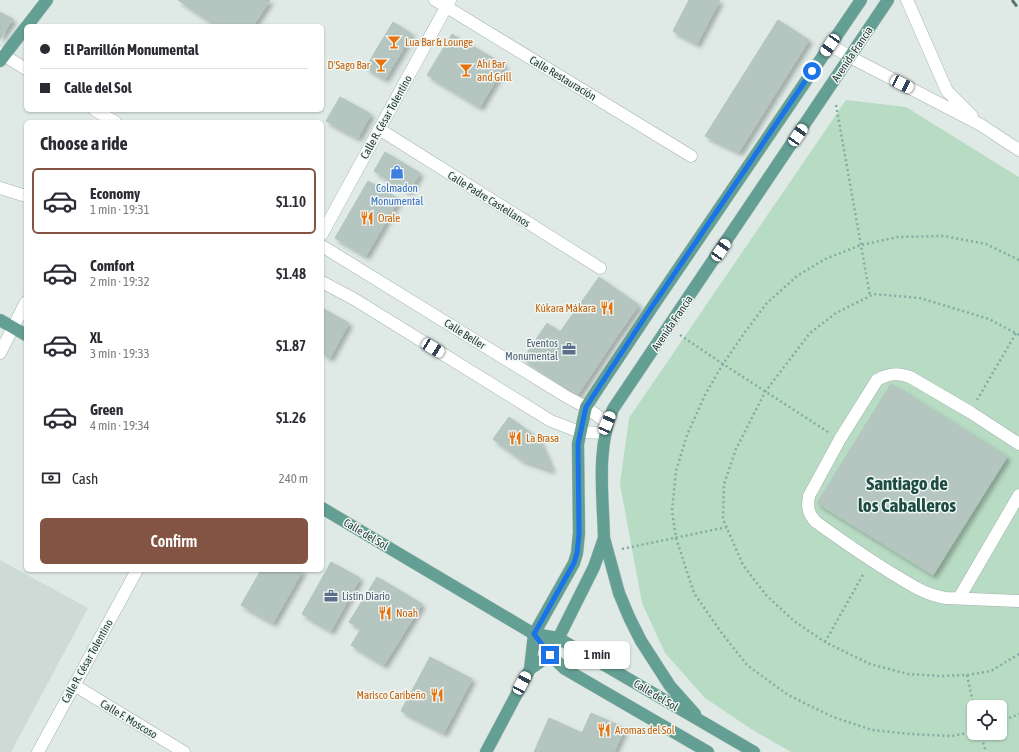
<!DOCTYPE html>
<meta charset="utf-8">
<style>
body{margin:0;font-family:"Asap Condensed",sans-serif;background:#f2f2f3;color:#2b2b33;height:100vh;display:flex;flex-direction:column;font-size:15px;white-space:nowrap}
*{box-sizing:border-box;margin:0}
p{font-size:13px;color:#7c7c81}
.icon{flex:none;width:22px;height:22px;fill:none;stroke:currentColor;stroke-width:2;stroke-linecap:round;stroke-linejoin:round}
.map{position:relative;flex:1;overflow:hidden}
.details{position:absolute;left:24px;top:120px;width:300px;height:452px;display:flex;flex-direction:column;background:#fff;border-radius:6px;box-shadow:0 1px 3px #0004}
.details>*{flex:none}
.hud{position:absolute;left:24px;top:24px;width:300px;height:88px;border-radius:6px;box-shadow:0 1px 3px #0004;display:grid;align-content:center;height:88px;padding:0 16px;background:#fff}
.fabs{position:absolute;left:967px;top:700px;display:grid;gap:8px}
.fabs a{display:grid;place-items:center;width:40px;height:40px;border-radius:6px;background:#fff;box-shadow:0 1px 3px #0004;font-size:20px}
.end{position:absolute;width:18px;height:18px;margin:-9px;border:5px solid #1a73e8;background:#fff;box-shadow:0 0 0 2px #fff}
.from{border-radius:50%}
.bubble{position:absolute;height:28px;border-radius:6px;background:#fff;box-shadow:0 1px 3px #0004;font-size:13px;font-weight:600;line-height:28px;text-align:center}
.car{position:absolute;width:12px;height:24px;margin:-12px -6px;border-radius:5px;box-shadow:0 0 3px 1px #0007;background:linear-gradient(#fff 24%,#345 0 40%,#fff 0 76%,#345 0 86%,#fff 0)}
.hud b{display:flex;align-items:center;gap:14px;height:38px;font-size:15px}
.hud b+b{border-top:1px solid #e1e1e2}
.hud i{width:10px;height:10px;background:#2b2b33}
ul{padding:0;list-style:none}
li{display:flex;align-items:center;gap:12px;height:66px;margin:0 8px 6px;padding:0 8px;border:2px solid transparent;border-radius:6px}
li div{flex:1}
li b{display:block;font-size:15px}
li em{font-style:normal;font-weight:600}
li.selected{border-color:#835444}
li>.icon{width:36px;height:36px;stroke-width:1.5}
h2{padding:0 16px;font-size:18px;line-height:48px}
.pay{display:flex;align-items:center;gap:10px;height:44px;padding:0 16px;font-size:15px}
.pay p{margin-inline-start:auto}
.cta{display:flex;gap:8px;margin-top:auto;padding:8px 16px}
.cta a{flex:1;height:46px;border-radius:6px;background:#835444;color:#fff;font-size:16px;font-weight:600;line-height:46px;text-align:center}
.map>svg:first-child{display:block}
</style>
<div class="map">
<svg width="1019" height="752" viewBox="0 0 1019 752">
<defs>
<filter id="shadow"><feDropShadow dx="3.5" dy="3.5" stdDeviation="2" flood-color="#0004"/></filter>
</defs>
<rect width="100%" height="100%" fill="#dfeae6"/>
<path fill="#cedad5" d="M0 560 88 608 11 752H0Z"/>
<path fill="#b8dbc4" fill-rule="evenodd" d="M846 100 906 107 1019 177V752H791L751 729 705 698 665 653 642 603 620 484 629 418ZM974 707H1000V733H974Z"/>
<path fill="#b5c5bf" stroke="#b2c4be" filter="url(#shadow)" d="M178 0H270L253 26H217Z
M689 0H720L697 44 673 31Z
M0 12 13 19 0 39Z
M778 20 809 40 739 152 705 136Z
M393 22 412 34 396 61 376 50Z
M452 34 505 65 480 107 427 75Z
M376 50 396 61 385 79 366 68Z
M340 97 371 114 358 138 326 121Z
M385 152 420 173 409 192 374 171Z
M368 181 399 199 366 256 335 238Z
M599 277 639 305 615 339 575 311Z
M322 308 349 323 330 358 322 353Z
M575 311 615 339 577 396 523 359 547 323 560 332Z
M891 384 1007 457 933 575 817 503Z
M509 417 538 438 522 460 493 439Z
M538 438 552 470 522 460Z
M331 562 360 578 331 631 302 614Z
M261 570H303L273 623 241 605Z
M377 577 422 604 384 665 351 645 361 629 349 622Z
M430 657 472 679 444 733 401 711Z
M591 713 625 728 614 752H534L549 718 582 733Z"/>
<g fill="none" stroke-linecap="round" stroke-linejoin="round">
<g stroke="#a2b2ad" stroke-width="13">
<path id="minor" d="M435 0 691 156
M907 0 947 91 972 116
M830 45 850 57 981 125 1019 150
M0 53 26 69
M95 110 115 122
M379 129 600 268
M0 188 26 196
M322 234 450 0
M322 246 567 397 586 407 607 423
M322 282 354 299 551 421 580 432 605 433
M0 353 26 302
M1019 444 970 412 910 377C898 373 889 373 877 380L840 439 809 496C807 507 808 514 816 522 841 540 867 558 893 574 910 584 925 595 946 598L1019 601
M959 598 1019 495
M74 685 184 752
M38 752 137 570"/>
</g>
<g stroke="#bcc4c2" stroke-width="13">
<path id="major" d="M27 26 47 0
M0 61 26 27
M0 320 26 335
M322 508 534 634 550 655 565 669 708 752
M604 538 619 593 629 617 641 641 670 686 695 714
M534 634 558 638 754 752
M530 669 550 655 594 567 604 538C603 495 596 449 613 409L888 0
M486 752 530 669 534 634 574 563 577 553 579 533 578 444 586 407 599 387 653 306 861 0"/>
</g>
<path stroke="#80aea2" stroke-width="2.5" stroke-dasharray="2 3" stroke-linecap="butt" d="M836 105 870 296
M680 335 723 364 828 432
M1019 335 989 319 920 298 874 294 836 313 810 333 765 392 736 449 724 484 723 519 743 565 766 595 794 621 825 642 870 664 908 674 941 676 967 675 991 671 1019 654
M977 400 1016 333
M622 549 727 527
M825 642 864 573
M967 675 974 707
M1000 722 1019 714
M974 732 951 736 910 734 872 730 833 717 788 695 747 665 721 632 694 593 676 538 672 511 676 471 687 435 705 395 723 364 745 332 767 303 797 276 825 259 861 245 898 237 944 236 986 244 1019 260
M980 733 986 752"/>
<use href="#minor" stroke="#fff" stroke-width="12"/>
<use href="#major" stroke="#649f94" stroke-width="12"/>
<path stroke="#5b7670" stroke-width="3" stroke-dasharray="8 4" stroke-linecap="butt" d="M1012 0 1019 9"/>
</g>
<g fill="none" stroke-linecap="round" stroke-linejoin="round">
<path stroke="#1a73e8" stroke-width="5" d="M550 655 534 634 574 563 577 553 579 534 578 444 586 407 599 387 645 317 812 71"/>
</g>
<defs>
<g id="bar-bare" transform="scale(1.08)"><path d="M-6-5H6L.8 .8V4.5H3.5V6h-7V4.5H-.8V.8Z" fill="#e8710a" stroke="#f0f7f4" stroke-width="2.5" paint-order="stroke"/></g>
<g id="shop-bare" transform="scale(1.08)"><path d="M-5-2.5h2.3a2.7 3.5 0 0 1 5.4 0H5L5.5 6h-11ZM-1.5-2.5h3a1.5 2.3 0 0 0-3 0Z" fill="#3f7fe0" stroke="#f0f7f4" stroke-width="2.5" paint-order="stroke"/></g>
<g id="restaurant-bare" transform="scale(1.08)"><path d="M-5-6h1v4h1v-4h1v4h1v-4h1v5L-1.5 .5V6h-2V.5L-5-1ZM5-6V6H3V1.5H1.5Q1.5-4 5-6Z" fill="#e8710a" stroke="#f0f7f4" stroke-width="2.5" paint-order="stroke"/></g>
<g id="office-bare" transform="scale(1.08)"><path d="M-6-3h4V-5.5h4V-3h4V5H-6ZM-1-4.5V-3h2v-1.5ZM-6 0V1H6V0Z" fill="#5c6f8a" stroke="#f0f7f4" stroke-width="2.5" paint-order="stroke"/></g>
</defs>
<g fill-rule="evenodd">
<use href="#bar-bare" x="394" y="42"/>
<use href="#bar-bare" x="381" y="65"/>
<use href="#bar-bare" x="466" y="70"/>
<use href="#shop-bare" x="397" y="172"/>
<use href="#restaurant-bare" x="367" y="218"/>
<use href="#restaurant-bare" x="607" y="308"/>
<use href="#office-bare" x="569" y="349"/>
<use href="#restaurant-bare" x="515" y="438"/>
<use href="#office-bare" x="331" y="596"/>
<use href="#restaurant-bare" x="385" y="613"/>
<use href="#restaurant-bare" x="437" y="695"/>
<use href="#restaurant-bare" x="604" y="730"/>
</g>
<g text-anchor="middle" dominant-baseline="central" stroke-width="3" stroke-linejoin="round" paint-order="stroke">
<g font-size="11" fill="#c56008" stroke="#f0f7f4" text-anchor="start">
<text x="405" y="42">Lua Bar &amp; Lounge</text>
<text x="477" y="64">Ahí Bar<tspan x="477" dy="13">and Grill</tspan></text>
<text x="370" y="65" text-anchor="end">D'Sago Bar</text>
<text x="378" y="218">Orale</text>
<text x="596" y="308" text-anchor="end">Kúkara Mákara</text>
<text x="526" y="438">La Brasa</text>
<text x="396" y="613">Noah</text>
<text x="426" y="695" text-anchor="end">Marisco Caribeño</text>
<text x="615" y="730">Aromas del Sol</text>
</g>
<g font-size="11" fill="#213a35" stroke="#f0f7f4">
<text transform="translate(852 54) rotate(-56)">Avenida Francia</text>
<text transform="translate(563 78) rotate(31)">Calle Restauración</text>
<text transform="translate(386 117) rotate(-61)">Calle R. César Tolentino</text>
<text transform="translate(489 199) rotate(32)">Calle Padre Castellanos</text>
<text transform="translate(672 323) rotate(-56)">Avenida Francia</text>
<text transform="translate(465 334) rotate(32)">Calle Beller</text>
<text transform="translate(366 534) rotate(31)">Calle del Sol</text>
<text transform="translate(87 661) rotate(-61)">Calle R. César Tolentino</text>
<text transform="translate(656 695) rotate(31)">Calle del Sol</text>
<text transform="translate(129 719) rotate(31)">Calle F. Moscoso</text>
</g>
<g font-size="11" fill="#366cbe" stroke="#f0f7f4">
<text x="397" y="188">Colmadon<tspan x="397" dy="13">Monumental</tspan></text>
</g>
<g font-size="11" fill="#4e5e75" stroke="#f0f7f4" text-anchor="end">
<text x="558" y="343">Eventos<tspan x="558" dy="13">Monumental</tspan></text>
<text x="342" y="596" text-anchor="start">Listin Diario</text>
</g>
<g font-size="19" font-weight="bold" fill="#1d4c43" stroke="#f0f7f4">
<text x="907" y="483">Santiago de<tspan x="907" dy="22">los Caballeros</tspan></text>
</g>
</g>
</svg>
<div class="fabs">
<a><svg class="icon" aria-label="locate" viewBox="0 0 24 24"><circle cx="12" cy="12" r="6"/><path d="M12 2v4M12 18v4M2 12h4M18 12h4"/></svg></a>
</div>
<i class="end from" style="left:812px;top:71px"></i>
<i class="end" style="left:550px;top:655px"></i>
<div class="bubble" style="left:564px;top:641px;width:66px">1 min</div>
<i class="car" style="left:830px;top:45px;rotate:214deg"></i>
<i class="car" style="left:902px;top:84px;rotate:117deg"></i>
<i class="car" style="left:798px;top:135px;rotate:34deg"></i>
<i class="car" style="left:721px;top:250px;rotate:34deg"></i>
<i class="car" style="left:433px;top:348px;rotate:122deg"></i>
<i class="car" style="left:607px;top:423px;rotate:23deg"></i>
<i class="car" style="left:522px;top:683px;rotate:28deg"></i>
<div class="hud">
<b><i class="from"></i>El Parrillón Monumental</b>
<b><i></i>Calle del Sol</b>
</div>
<section class="details">
<h2>Choose a ride</h2>
<ul>
<li class="selected"><svg class="icon" aria-label="car" viewBox="0 0 24 24"><path d="M5 17H2v-5l4-1 3-4h7l3 4 3 1v5h-3M9 17h6M6 11h13"/><circle cx="7" cy="17" r="2"/><circle cx="17" cy="17" r="2"/></svg><div><b>Economy</b><p>1 min · 19:31</p></div><em>$1.10</em></li>
<li><svg class="icon" aria-label="car" viewBox="0 0 24 24"><path d="M5 17H2v-5l4-1 3-4h7l3 4 3 1v5h-3M9 17h6M6 11h13"/><circle cx="7" cy="17" r="2"/><circle cx="17" cy="17" r="2"/></svg><div><b>Comfort</b><p>2 min · 19:32</p></div><em>$1.48</em></li>
<li><svg class="icon" aria-label="car" viewBox="0 0 24 24"><path d="M5 17H2v-5l4-1 3-4h7l3 4 3 1v5h-3M9 17h6M6 11h13"/><circle cx="7" cy="17" r="2"/><circle cx="17" cy="17" r="2"/></svg><div><b>XL</b><p>3 min · 19:33</p></div><em>$1.87</em></li>
<li><svg class="icon" aria-label="car" viewBox="0 0 24 24"><path d="M5 17H2v-5l4-1 3-4h7l3 4 3 1v5h-3M9 17h6M6 11h13"/><circle cx="7" cy="17" r="2"/><circle cx="17" cy="17" r="2"/></svg><div><b>Green</b><p>4 min · 19:34</p></div><em>$1.26</em></li>
</ul>
<div class="pay"><svg class="icon" aria-label="cash" viewBox="0 0 24 24"><path d="M3 7h18v10H3z"/><circle cx="12" cy="12" r="2"/></svg>Cash<p>240 m</p></div>
<div class="cta"><a>Confirm</a></div>
</section>
</div>
